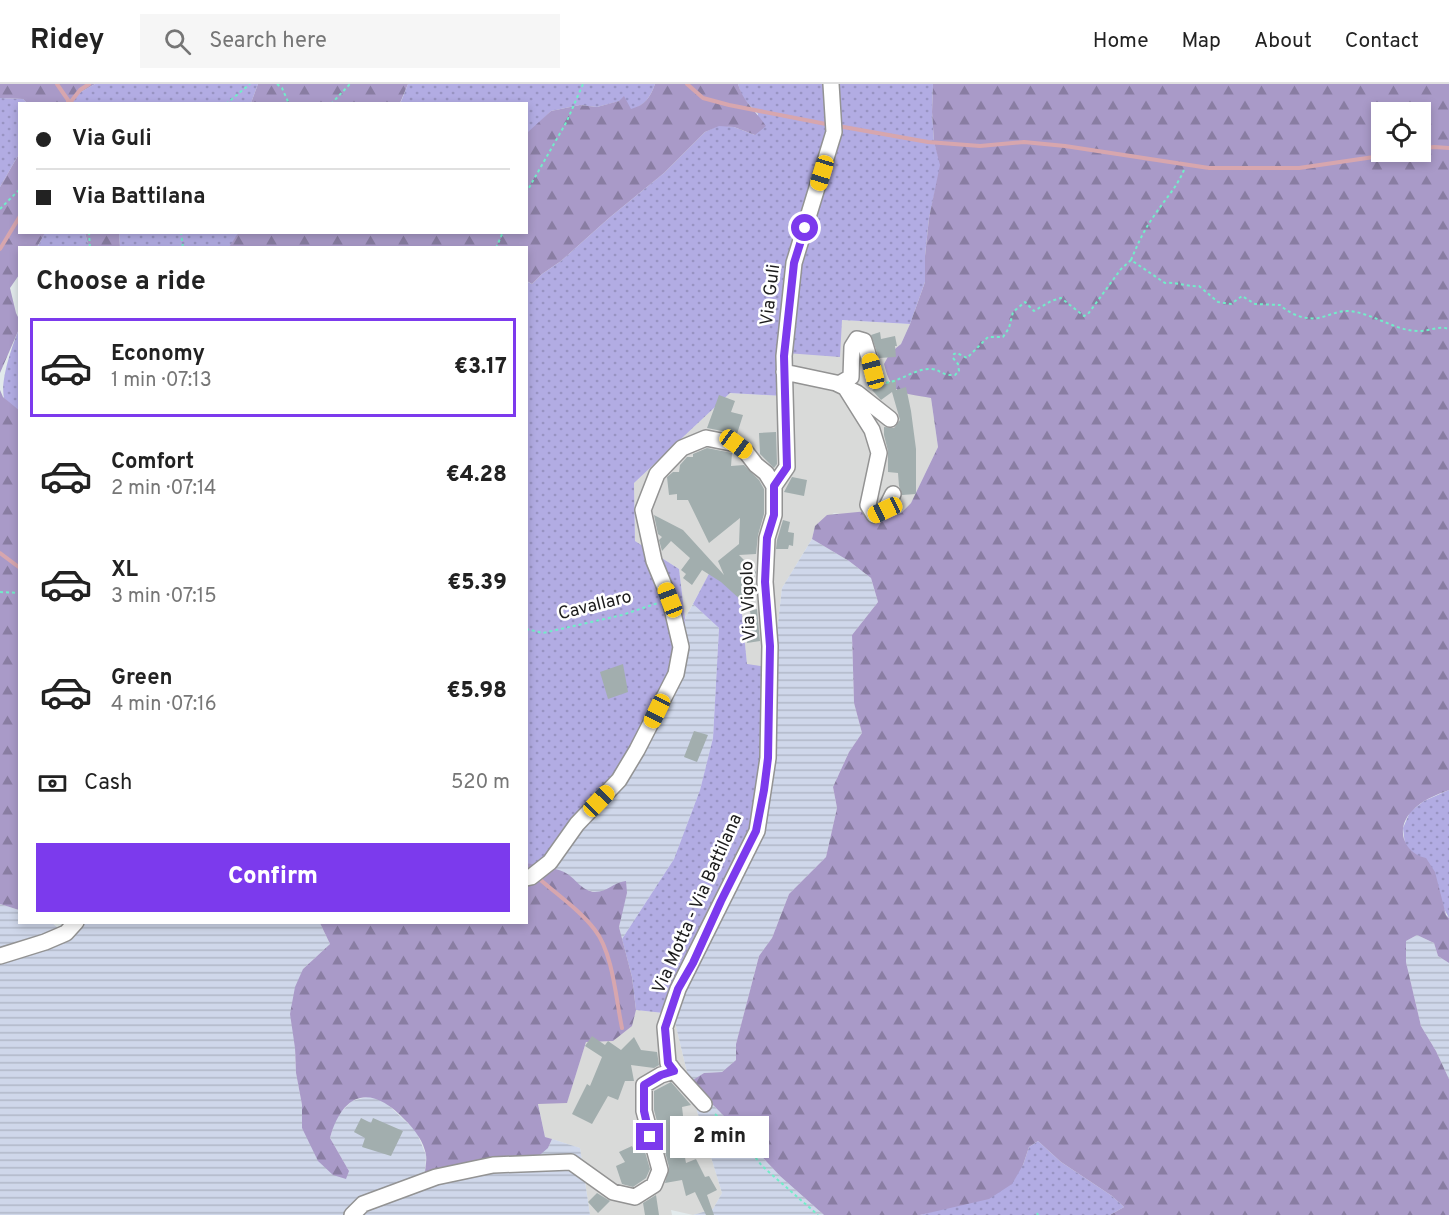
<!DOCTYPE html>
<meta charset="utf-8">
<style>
body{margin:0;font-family:Overpass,sans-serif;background:#f6f6f6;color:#222;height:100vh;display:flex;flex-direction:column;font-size:22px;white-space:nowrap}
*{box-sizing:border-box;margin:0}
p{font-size:20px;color:#767676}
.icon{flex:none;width:33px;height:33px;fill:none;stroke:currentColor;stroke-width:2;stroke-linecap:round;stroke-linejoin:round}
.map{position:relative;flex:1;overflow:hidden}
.panel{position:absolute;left:18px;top:162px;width:510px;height:678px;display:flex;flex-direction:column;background:#fff;border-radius:0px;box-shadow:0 3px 9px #0003}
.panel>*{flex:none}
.guide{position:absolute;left:18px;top:18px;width:510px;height:132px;border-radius:0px;box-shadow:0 3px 9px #0003;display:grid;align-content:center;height:132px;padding:0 18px;background:#fff}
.tools{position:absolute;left:1371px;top:18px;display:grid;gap:12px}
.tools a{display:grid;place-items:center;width:60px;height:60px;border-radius:0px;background:#fff;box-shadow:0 3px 9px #0003;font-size:30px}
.end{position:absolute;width:27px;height:27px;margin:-14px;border:8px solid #7c3aed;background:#fff;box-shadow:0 0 0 3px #fff}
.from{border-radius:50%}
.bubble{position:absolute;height:42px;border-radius:0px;background:#fff;box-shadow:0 3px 9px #0003;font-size:20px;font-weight:800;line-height:42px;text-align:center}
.car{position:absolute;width:18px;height:36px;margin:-18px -9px;border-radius:8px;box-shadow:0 0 4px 2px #0007;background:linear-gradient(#f5c518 24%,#345 0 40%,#f5c518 0 76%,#345 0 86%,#f5c518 0)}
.guide b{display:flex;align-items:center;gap:21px;height:57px;font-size:22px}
.guide b+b{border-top:2px solid #e0e0e0}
.guide i{width:15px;height:15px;background:#222}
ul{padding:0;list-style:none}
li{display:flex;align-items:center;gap:18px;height:99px;margin:0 12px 9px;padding:0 6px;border:3px solid transparent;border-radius:0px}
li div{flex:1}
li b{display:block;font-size:22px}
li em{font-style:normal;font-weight:800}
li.current{border-color:#7c3aed}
li>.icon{width:54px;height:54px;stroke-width:1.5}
h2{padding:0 18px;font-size:27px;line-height:72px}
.pay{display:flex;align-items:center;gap:15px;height:66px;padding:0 18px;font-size:22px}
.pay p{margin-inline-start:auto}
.action{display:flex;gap:12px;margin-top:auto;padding:12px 18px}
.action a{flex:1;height:69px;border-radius:0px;background:#7c3aed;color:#fff;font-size:24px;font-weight:800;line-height:69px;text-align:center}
header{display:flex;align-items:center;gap:36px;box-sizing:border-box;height:84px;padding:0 30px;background:#fff;border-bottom:2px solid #e0e0e0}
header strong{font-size:28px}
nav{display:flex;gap:33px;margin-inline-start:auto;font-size:21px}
.search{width:420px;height:54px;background:#f6f6f6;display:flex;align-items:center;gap:15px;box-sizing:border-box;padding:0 21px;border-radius:0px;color:#767676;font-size:22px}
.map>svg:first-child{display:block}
</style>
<header>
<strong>Ridey</strong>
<div class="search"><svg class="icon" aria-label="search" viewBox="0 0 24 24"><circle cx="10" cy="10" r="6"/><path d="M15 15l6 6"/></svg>Search here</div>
<nav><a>Home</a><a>Map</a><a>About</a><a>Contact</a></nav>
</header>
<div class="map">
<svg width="1449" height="1131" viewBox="0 0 1449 1131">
<defs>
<pattern id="farmland-rules" width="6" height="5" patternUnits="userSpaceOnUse" patternTransform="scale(1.5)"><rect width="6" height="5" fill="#cfd7ea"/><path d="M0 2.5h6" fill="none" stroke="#b1b8c8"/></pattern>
<pattern id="grass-dots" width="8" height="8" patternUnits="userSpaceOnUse" patternTransform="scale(1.5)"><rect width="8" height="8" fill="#b2ace3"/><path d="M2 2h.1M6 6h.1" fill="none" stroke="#9893c2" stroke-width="1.8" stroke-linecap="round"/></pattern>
<pattern id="forest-firs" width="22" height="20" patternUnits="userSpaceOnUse" patternTransform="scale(1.5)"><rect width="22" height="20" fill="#a99ac8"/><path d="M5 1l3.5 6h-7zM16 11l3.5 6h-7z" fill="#897da2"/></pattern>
</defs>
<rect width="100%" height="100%" fill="#e2eaec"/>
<path fill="#d9dad9" d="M842 236 910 240 901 260 890 269 931 314 938 363 911 419 901 429 889 433 878 432 868 427 845 431 834 429 815 442 812 455 782 504 773 584 747 581 740 511 712 485 685 534 679 485 635 457 634 399 730 309 783 312 786 269Z
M636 926 673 930 694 1017 722 1109 713 1125 693 1131 671 1126 672 1131H590L580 1064 545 1053 538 1019 567 1018 586 958 632 942Z"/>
<path fill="url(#farmland-rules)" d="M812 455 849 477 871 494 878 518 852 551 854 619 862 649 849 668 833 703 837 724 826 773 789 810 772 854 759 872 736 960V976L722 988 704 989 690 999 720 1028 780 1092 824 1131H693L713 1125 722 1109 694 1017 673 930 773 584 782 504Z
M693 520 719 544 713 654 700 706 674 775 622 855 619 843 621 831 627 809 595 808 583 805 564 789 553 786 582 734 682 591 685 534Z
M0 820 19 826 20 838 52 839 64 849 68 838 320 839 330 860 303 885 295 964 296 989 302 1021V1044L349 1087 330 1054 336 1033 352 1017 370 1012 385 1018 416 1047 426 1071 425 1090 471 1089 548 1064 552 1055 580 1064 590 1131H0Z
M1417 851 1434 859 1438 872 1449 879V995L1436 967 1421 942 1406 878V857Z"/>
<path fill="url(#grass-dots)" d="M95 0H258L251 19 69 20 74 12Z
M408 0H655C650 14 645 21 631 26L620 17 597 23 580 21 551 27 527 51 526 20H400Z
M738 0H933L932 28 934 58 941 81 929 134 925 172V198L910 240 842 236 840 273 786 269 783 312 730 309 634 399 635 457 679 485 685 534 682 591 654 636 582 734 553 786 526 779V197L532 200 542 190 561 177 609 134 664 89 705 48 719 41 734 43 755 51 758 30 742 13Z
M0 14 23 15 27 19 20 20 19 70 0 103Z
M45 148 85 149 89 163 37 164Z
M119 149H239L229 164 120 163Z
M19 245V327C15 323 8 319 4 314 0 297 12 262 19 245Z
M712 484 740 511 747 580 773 584 755 758 673 930 636 926 632 893 622 855 674 775 700 706 713 654 719 544 693 520Z
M1449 706V834L1415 772 1405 761 1403 744 1410 728 1424 717Z
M1038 1057 1061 1078 1112 1112 1124 1123 1110 1131H920L951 1122 1023 1081 1029 1063Z"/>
<path fill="url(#forest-firs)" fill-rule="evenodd" d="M0 0H95L74 12 69 20 27 19 23 15 0 14Z
M258 0H408L400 19H251Z
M655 0H738C743 18 756 27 766 42L755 51 734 43 719 42 705 48 664 89 609 134 561 177 542 190 532 200 527 197 526 164 229 163 239 148H526V51L528 48 551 27 580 21 597 23 619 17 624 12 631 25C645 21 650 14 655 0Z
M933 0H1449V706C1436 711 1422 716 1412 727 1395 744 1403 769 1426 774L1435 788 1446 831 1449 834V879L1438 872 1434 859 1417 851 1406 857V878L1421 942 1436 967 1449 995V1131H1110L1124 1123 1112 1112 1061 1078 1038 1057 1029 1063 1023 1081 1012 1100 989 1115 920 1131H824L780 1092 720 1028 690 998 704 989 722 988 736 976V960L759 872 772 854 789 810 826 773 837 724 833 703 849 668 862 649 854 619 852 551 878 518 871 494 849 477 812 455 815 442 827 431 868 427 878 432 889 433 901 429 911 419 938 363 931 314C901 308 892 312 884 280L890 269 901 260 910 240 925 198V172L929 134 940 81 934 58 932 28ZM1382 28H1420V68H1382Z
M19 70 20 148 45 149 37 163 20 164 19 191 10 204 16 229 19 235V245L0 289V103Z
M85 149H119L120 163H89Z
M0 306 3 313 20 327 19 826 0 820Z
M527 779C538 782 553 783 564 788 576 794 581 807 595 808 608 808 612 799 626 797L627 809 619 843 632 893 636 926 632 942 613 957 586 958 567 1019 538 1020 545 1053 552 1055 548 1064 535 1075 471 1089 450 1099 435 1098 425 1090C425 1084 427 1077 426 1071 424 1058 415 1046 405 1036 372 1000 343 1007 330 1054L349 1087 346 1095 333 1091 318 1077 302 1044V1021L296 989 295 964 290 930 295 903 303 885 330 860 320 839 526 838Z"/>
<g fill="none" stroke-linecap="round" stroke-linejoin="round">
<path stroke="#d7a6ae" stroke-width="4" d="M57 0 68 16V20
M687 0 703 14 729 21 831 41
M69 20 80 6 89 0
M838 42 928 58 980 62 1024 58 1065 62 1209 84H1299L1408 68
M1420 65 1434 63 1449 64
M0 165 20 132
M0 469 20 484
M536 792C556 810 579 825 595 846 613 869 616 916 622 944"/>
</g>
<path fill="#a2aeae" d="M880 248 881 255 895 252 897 262H895L896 273 879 274 871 251Z
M896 295V306L906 303 911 327 916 365V410L902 411 899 402 898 389 888 388V367L884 351V343L894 344 900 336 892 308 881 316 872 306Z
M719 311 735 317 731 328 743 331 737 350 707 344Z
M776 348 777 380 774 384 760 370 759 349Z
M707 364 732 369 731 382 744 381 759 396 764 405V430L758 451 756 470 739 471 756 488 754 493 756 506 743 518 721 498 702 486 692 501 683 494 686 490 681 486 690 474 671 457 662 467 659 456 662 453 658 450 654 431 683 446 724 491 718 477 739 460 740 434 709 459 688 416H677V410L669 411 667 393 673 388H679L680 381 687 373H693V370Z
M792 393 807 396 804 412 784 408Z
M783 436 790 438 788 448 794 449 793 462 789 461 788 465H776L777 456Z
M757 525 760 557 747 559 746 546 753 545 750 527Z
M623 580 628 608 608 615 600 588Z
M694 647 708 651 697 678 684 673Z
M592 952 605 961 608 957 621 966 634 953 641 966 657 968 659 981 654 984 631 981 634 997H625L618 1016 608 1012 592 1040 572 1030 587 1000 590 1002 602 973 585 962Z
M671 998 691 1021 682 1023 684 1040 679 1041 686 1079 696 1075 705 1093 709 1092 717 1106 707 1111 714 1131H706L695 1108 686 1112 682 1096 665 1099 669 1083 654 1026V1007Z
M361 1034 371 1039 373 1034 403 1047 391 1072 362 1063 365 1054 354 1048Z
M643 1061 650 1085 646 1094 633 1103 622 1100 616 1082 625 1078 619 1068 632 1062 633 1064Z
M597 1109 610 1117 598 1129 588 1118Z
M656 1111 659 1131H645L643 1119Z"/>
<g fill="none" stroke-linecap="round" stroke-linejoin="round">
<g stroke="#939393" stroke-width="18">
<path id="minor" d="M784 288 836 299 857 309 890 335
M839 300 851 293 852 263 857 255 864 257 873 287
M845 303 872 346 879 369 868 421 874 431 885 426 893 410
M774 402 787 383 784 272 794 179 834 48 831 0
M526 794 531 793 550 778 577 740 619 696 637 666 676 590 681 563 670 516 654 477 643 426 657 390 682 364 706 354 736 360 746 368 756 381 766 389 774 402V431L767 454 765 498 770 562 768 674 757 747 678 905 665 943 668 979 674 987 704 1020
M0 872 45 858 66 849 76 838
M352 1131 363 1120 436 1093 493 1081 571 1078 613 1108 635 1113 654 1101 660 1086 644 1027V1001L661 991 674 987"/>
</g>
<path stroke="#72edc9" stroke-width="2" stroke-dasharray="3 3" stroke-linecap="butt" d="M277 0 282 4 289 20
M226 20 250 0
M331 20 350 0
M526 109 567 37 583 0
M0 125 20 105
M89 148 90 164
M181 148 183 164
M496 164 503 148
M1131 176C1138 159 1145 144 1156 129 1166 114 1177 103 1184 86
M880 299C899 300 913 284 932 285 941 286 942 292 955 291L959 287 958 280 953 274 954 270 957 269 967 274 988 253H1003L1009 244 1013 228 1025 218 1034 227 1051 217 1061 214 1084 232 1088 230 1121 185 1131 176 1165 199C1178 198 1187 203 1199 202L1218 218 1231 220 1242 212 1255 220 1280 221C1290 230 1304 236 1318 234 1329 232 1339 226 1350 227 1374 230 1394 246 1417 247 1429 248 1438 241 1449 245
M0 508 20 509
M526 545 543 549 622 531 658 519
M715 1030 740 1053 762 1082 818 1131
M1037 1129 1038 1131"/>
<use href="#minor" stroke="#fff" stroke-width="15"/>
</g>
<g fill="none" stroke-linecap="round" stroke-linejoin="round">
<path stroke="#7c3aed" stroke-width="8" d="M650 1053 644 1027V1001L661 991 674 987 668 979 665 944 678 905 693 879 721 817 756 747 764 706 768 674 770 562 765 498 767 454 774 431V402L787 383 784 272 794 179 805 144"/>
</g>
<g text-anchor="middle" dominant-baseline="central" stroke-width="5" stroke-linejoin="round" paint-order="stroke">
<g font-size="18" fill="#1c1c1c" stroke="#fff">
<text transform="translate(771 211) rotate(-83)">Via Guli</text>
<text transform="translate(749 517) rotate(-92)">Via Vigolo</text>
<text transform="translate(595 522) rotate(-14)">Cavallaro</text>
<text transform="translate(698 820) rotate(-66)">Via Motta - Via Battilana</text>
</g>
</g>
</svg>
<div class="tools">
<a><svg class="icon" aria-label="locate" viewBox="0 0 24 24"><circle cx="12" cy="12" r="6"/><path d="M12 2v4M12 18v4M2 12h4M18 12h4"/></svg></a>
</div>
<i class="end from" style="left:805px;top:144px"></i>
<i class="end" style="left:650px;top:1053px"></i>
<div class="bubble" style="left:670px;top:1032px;width:99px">2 min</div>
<i class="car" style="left:822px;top:89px;rotate:197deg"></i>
<i class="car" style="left:873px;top:287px;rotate:345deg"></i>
<i class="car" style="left:736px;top:360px;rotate:126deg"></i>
<i class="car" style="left:885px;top:426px;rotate:245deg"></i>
<i class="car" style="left:670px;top:516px;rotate:339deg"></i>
<i class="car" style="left:657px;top:627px;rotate:206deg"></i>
<i class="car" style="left:599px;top:717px;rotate:44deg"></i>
<div class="guide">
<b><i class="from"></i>Via Guli</b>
<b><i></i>Via Battilana</b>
</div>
<section class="panel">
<h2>Choose a ride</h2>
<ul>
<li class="current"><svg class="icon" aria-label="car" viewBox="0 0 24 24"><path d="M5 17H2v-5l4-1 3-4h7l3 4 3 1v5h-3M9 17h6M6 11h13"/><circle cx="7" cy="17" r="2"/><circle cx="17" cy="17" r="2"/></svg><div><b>Economy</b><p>1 min · 07:13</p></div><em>€3.17</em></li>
<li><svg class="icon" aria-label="car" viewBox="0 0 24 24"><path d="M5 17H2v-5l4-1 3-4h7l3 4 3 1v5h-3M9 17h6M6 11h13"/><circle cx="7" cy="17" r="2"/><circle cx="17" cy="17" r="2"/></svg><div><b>Comfort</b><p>2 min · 07:14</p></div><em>€4.28</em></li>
<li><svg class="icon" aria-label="car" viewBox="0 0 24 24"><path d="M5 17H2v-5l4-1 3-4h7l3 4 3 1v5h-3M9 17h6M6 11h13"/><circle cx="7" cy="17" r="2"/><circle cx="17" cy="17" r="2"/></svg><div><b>XL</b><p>3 min · 07:15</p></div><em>€5.39</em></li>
<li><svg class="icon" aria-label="car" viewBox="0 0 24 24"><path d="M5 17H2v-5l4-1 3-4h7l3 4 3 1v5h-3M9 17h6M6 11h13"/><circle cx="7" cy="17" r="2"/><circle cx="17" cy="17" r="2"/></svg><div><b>Green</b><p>4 min · 07:16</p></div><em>€5.98</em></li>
</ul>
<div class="pay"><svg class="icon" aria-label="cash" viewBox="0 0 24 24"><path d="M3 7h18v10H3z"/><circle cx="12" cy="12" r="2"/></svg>Cash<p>520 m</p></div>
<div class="action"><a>Confirm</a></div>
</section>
</div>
